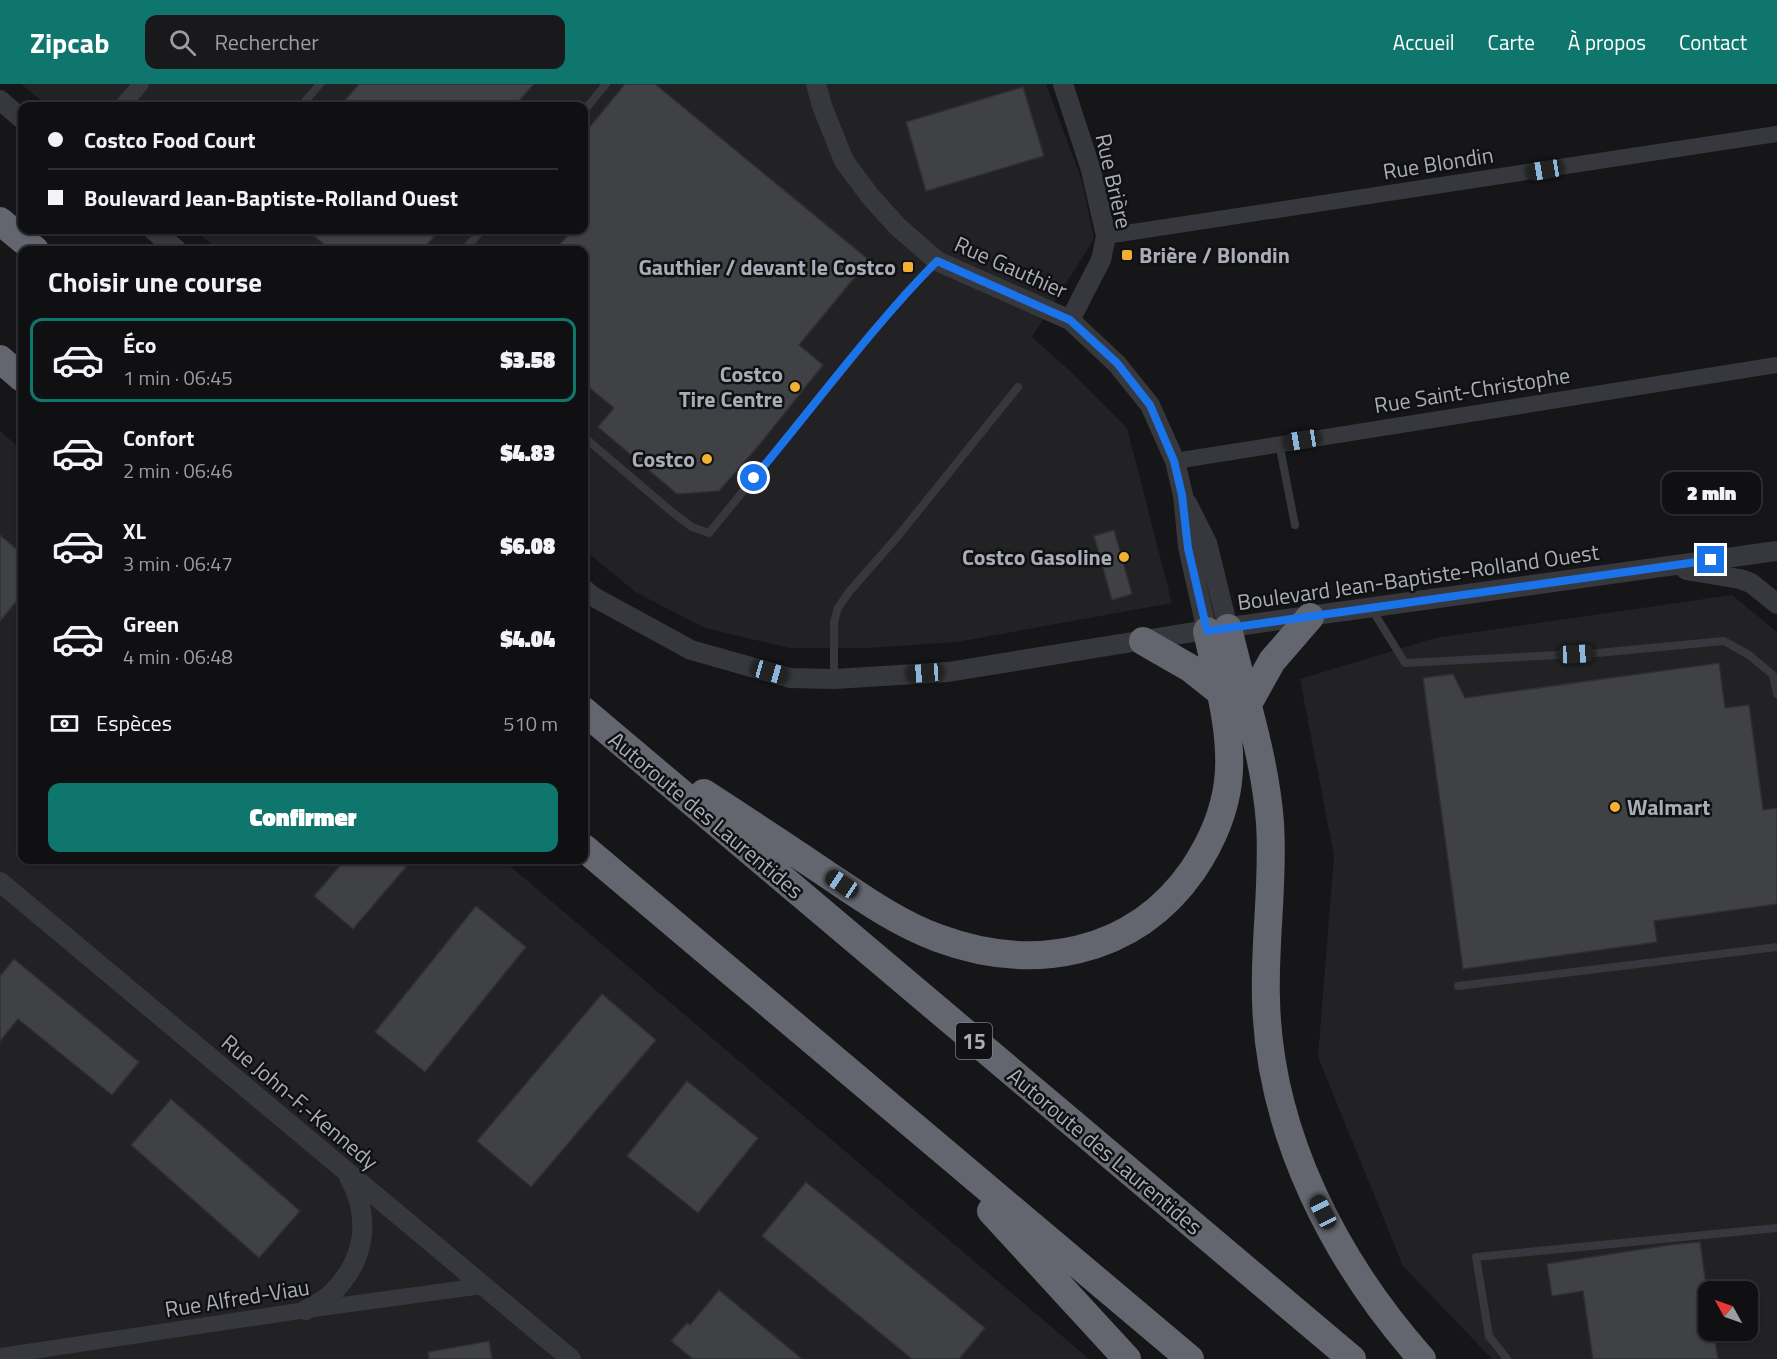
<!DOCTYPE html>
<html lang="fr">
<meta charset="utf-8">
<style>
body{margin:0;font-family:"Titillium Web",sans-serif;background:#19191b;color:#f1f3f6;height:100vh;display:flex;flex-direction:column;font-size:22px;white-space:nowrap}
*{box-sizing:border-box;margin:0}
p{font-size:20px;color:#9c9d9f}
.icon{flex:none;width:33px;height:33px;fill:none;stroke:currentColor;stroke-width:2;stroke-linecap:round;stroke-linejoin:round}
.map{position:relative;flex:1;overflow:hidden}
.panel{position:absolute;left:18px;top:162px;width:570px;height:618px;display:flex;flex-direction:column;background:#101012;border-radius:12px;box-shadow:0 2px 4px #0004,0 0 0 2px #303032}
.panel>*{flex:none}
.guide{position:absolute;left:18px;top:18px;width:570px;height:132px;border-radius:12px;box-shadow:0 2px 4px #0004,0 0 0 2px #303032;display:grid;align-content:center;height:132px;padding:0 30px;background:#101012}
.needle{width:39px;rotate:310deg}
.fabs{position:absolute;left:1698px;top:1197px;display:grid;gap:12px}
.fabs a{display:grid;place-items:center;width:60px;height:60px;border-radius:12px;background:#101012;box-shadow:0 2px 4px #0004,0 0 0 2px #303032;font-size:30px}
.end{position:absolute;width:27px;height:27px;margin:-14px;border:8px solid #1a73e8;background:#fff;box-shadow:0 0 0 3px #fff}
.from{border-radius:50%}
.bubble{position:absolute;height:42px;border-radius:12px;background:#101012;box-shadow:0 2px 4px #0004,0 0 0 2px #303032;font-size:20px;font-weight:800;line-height:42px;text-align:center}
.car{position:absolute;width:18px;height:36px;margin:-18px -9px;border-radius:8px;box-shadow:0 0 4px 2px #0007;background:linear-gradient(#222 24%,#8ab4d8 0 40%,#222 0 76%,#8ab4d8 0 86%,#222 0)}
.guide b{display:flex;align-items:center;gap:21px;height:57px;font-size:22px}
.guide b+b{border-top:2px solid #303032}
.guide i{width:15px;height:15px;background:#f1f3f6}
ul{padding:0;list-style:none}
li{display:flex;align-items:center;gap:18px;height:84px;margin:0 12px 9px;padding:0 18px;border:3px solid transparent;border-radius:12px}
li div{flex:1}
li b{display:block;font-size:22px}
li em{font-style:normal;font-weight:800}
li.current{border-color:#0f766e}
li>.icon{width:54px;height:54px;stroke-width:1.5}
h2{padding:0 30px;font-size:27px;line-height:72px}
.pay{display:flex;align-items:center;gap:15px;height:66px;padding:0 30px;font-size:22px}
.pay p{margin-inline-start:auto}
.cta{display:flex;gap:12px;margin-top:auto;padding:12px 30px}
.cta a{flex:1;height:69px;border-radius:12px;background:#0f766e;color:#fff;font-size:24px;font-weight:800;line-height:69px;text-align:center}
header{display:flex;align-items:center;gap:36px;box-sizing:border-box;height:84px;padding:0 30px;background:#0f766e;color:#fff}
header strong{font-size:28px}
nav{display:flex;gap:33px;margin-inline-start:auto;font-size:21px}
.search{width:420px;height:54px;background:#19191b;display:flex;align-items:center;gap:15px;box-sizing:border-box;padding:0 21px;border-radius:12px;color:#9c9d9f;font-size:22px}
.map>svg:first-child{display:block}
</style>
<header>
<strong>Zipcab</strong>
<div class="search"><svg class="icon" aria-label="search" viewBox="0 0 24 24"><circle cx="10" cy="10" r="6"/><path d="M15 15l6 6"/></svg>Rechercher</div>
<nav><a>Accueil</a><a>Carte</a><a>À propos</a><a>Contact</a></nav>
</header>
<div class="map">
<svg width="1777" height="1275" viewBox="0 0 1777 1275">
<rect width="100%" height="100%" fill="#161618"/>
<path fill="#222225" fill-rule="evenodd" d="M21 0H1046L1082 97 1094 155 1032 253 1070 287 1127 344 1172 519 957 558 866 564H790L705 544 637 509 584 466V166H219L194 146H584V22H48Z
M0 347 22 366V776H503L1089 1275H0Z
M1732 511 1777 548V1275H1492L1403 1182 1318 973 1334 772 1300 595 1435 554ZM1708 1208H1748V1246H1708Z"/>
<path fill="#404145" stroke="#303034" stroke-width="1.5" d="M359 0H534L514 22H340Z
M625 0H655L869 176 799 261 823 281 760 360 719 407 677 410 598 343 614 324 584 299V166H555L573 146H584V133L589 126 584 121V50Z
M1023 3 1044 72 926 107 906 38Z
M307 146H440L422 166H331Z
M1114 446 1132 510 1112 516 1094 452Z
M0 451 22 470V511L0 537Z
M1719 579 1725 624 1749 621 1763 726 1777 724V820L1654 837 1657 858 1463 885 1423 594 1453 590 1465 614Z
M345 776H397L406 783 353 845 314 812Z
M476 822 526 863 425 988 375 948Z
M14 875 139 978 112 1011 18 935 0 957V892Z
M602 910 656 956 531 1103 477 1057Z
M687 997 758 1054 698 1129 627 1072Z
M171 1015 300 1127 259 1174 131 1061Z
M806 1098 985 1244 959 1275H912L762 1152Z
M1700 1158 1708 1216V1246H1713L1718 1275H1593L1583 1207 1552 1212 1547 1180 1669 1161Z
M719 1206 802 1275H693L671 1257 687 1239 690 1241Z
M489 1257 492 1275H429L428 1268Z"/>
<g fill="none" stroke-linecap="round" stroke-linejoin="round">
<path stroke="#37383d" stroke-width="8" d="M301 22 320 0
M584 27 606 0
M464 166 482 146
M584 353 672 428 692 443 709 449 873 248 906 209 937 177
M1279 359 1295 441
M1371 524 1405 579 1597 569 1724 557 1749 571 1773 591 1777 610
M834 595V538L838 524 849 508 898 452 1018 303
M1458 902 1777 863
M1507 1275 1489 1252 1476 1173 1777 1144"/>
<path stroke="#37383d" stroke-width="16" d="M122 22 141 0
M1106 152 1777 50
M1175 377 1777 281
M0 1272 306 1226 482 1202"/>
<path stroke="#37383d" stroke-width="20" d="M816 0 822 22 844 77 870 112 897 142 937 177 1070 236 1117 280 1150 321 1175 377 1183 411 1188 463 1207 547
M1063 0 1091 86 1106 152 1101 176 1070 236
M0 16 22 35
M153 146 177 166
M1187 419 1207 459 1228 544
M1686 486 1740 495 1751 499 1777 520
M584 505 592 512 691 566 790 594 834 595 948 588 1194 548 1777 467
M0 798 571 1275
M306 1226C314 1221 323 1217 330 1211 365 1178 372 1135 349 1093"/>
<path stroke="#63666e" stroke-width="28" d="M0 137 35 166
M0 275 22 294
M1228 544C1243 609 1265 672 1270 739 1274 798 1264 857 1266 916 1269 1049 1335 1177 1422 1275
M1143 557 1190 584 1219 607
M1248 620 1272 577 1310 533
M584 627 1352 1275
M704 709C744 735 785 762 825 789 861 813 897 839 938 854 1032 889 1133 872 1193 786 1211 759 1224 731 1228 698 1234 650 1217 594 1207 547
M584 764 1190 1275
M991 1127 1127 1275"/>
</g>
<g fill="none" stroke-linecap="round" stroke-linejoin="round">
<path stroke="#1a73e8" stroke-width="8" d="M754 394C815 321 871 244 937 177L1070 236 1117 279 1150 321 1174 377 1182 411 1188 464 1207 547 1711 476"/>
</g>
<g fill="#f2b134" stroke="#111113" stroke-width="2">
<rect x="1121" y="165" width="12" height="12" rx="3"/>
<rect x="902" y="177" width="12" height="12" rx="3"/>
<circle cx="795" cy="303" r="6"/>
<circle cx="707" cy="375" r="6"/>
<circle cx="1124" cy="473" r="6"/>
<circle cx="1615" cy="723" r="6"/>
</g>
<g text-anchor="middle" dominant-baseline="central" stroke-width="5" stroke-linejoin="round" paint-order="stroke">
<rect fill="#111113" stroke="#7b7e86" stroke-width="1.5" x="956" y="939" width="36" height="36" rx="4.5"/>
<g font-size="21" font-weight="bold" fill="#a8adb8">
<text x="974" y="957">15</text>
</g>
<g font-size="22" fill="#a8adb8" stroke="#111113">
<text transform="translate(1438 79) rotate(-9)">Rue Blondin</text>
<text transform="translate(1114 97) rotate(77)">Rue Brière</text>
<text transform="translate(1011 183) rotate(24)">Rue Gauthier</text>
<text transform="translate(1472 306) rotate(-9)">Rue Saint-Christophe</text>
<text transform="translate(1418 493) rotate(-8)">Boulevard Jean-Baptiste-Rolland Ouest</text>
<text transform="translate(706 731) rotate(40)">Autoroute des Laurentides</text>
<text transform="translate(300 1018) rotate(40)">Rue John-F.-Kennedy</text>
<text transform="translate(1105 1067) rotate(40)">Autoroute des Laurentides</text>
<text transform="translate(237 1214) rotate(-9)">Rue Alfred-Viau</text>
</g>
<g font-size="22" font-weight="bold" fill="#a8adb8" stroke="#111113" text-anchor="end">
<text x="1139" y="171" text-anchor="start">Brière / Blondin</text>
<text x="896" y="183">Gauthier / devant le Costco</text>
<text x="783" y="290">Costco<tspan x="783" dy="25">Tire Centre</tspan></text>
<text x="695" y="375">Costco</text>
<text x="1112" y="473">Costco Gasoline</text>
<text x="1627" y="723" text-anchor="start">Walmart</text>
</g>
</g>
</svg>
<div class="fabs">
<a><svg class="needle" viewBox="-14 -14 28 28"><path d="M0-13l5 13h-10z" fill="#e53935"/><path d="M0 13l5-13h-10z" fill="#9c9d9f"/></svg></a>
</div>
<i class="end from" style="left:754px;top:394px"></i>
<i class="end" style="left:1711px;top:476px"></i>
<div class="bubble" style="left:1662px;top:388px;width:99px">2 min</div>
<i class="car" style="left:1545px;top:86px;rotate:261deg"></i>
<i class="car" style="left:1302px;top:356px;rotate:261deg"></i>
<i class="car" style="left:1576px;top:570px;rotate:87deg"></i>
<i class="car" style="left:770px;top:588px;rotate:106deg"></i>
<i class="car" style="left:925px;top:589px;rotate:266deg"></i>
<i class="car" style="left:842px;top:800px;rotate:304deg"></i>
<i class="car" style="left:1323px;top:1128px;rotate:333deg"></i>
<div class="guide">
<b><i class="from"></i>Costco Food Court</b>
<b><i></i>Boulevard Jean-Baptiste-Rolland Ouest</b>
</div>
<section class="panel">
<h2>Choisir une course</h2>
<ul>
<li class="current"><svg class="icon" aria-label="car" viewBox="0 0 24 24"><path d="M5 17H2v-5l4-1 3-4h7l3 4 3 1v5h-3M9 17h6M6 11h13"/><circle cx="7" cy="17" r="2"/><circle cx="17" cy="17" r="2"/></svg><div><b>Éco</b><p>1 min · 06:45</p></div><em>$3.58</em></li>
<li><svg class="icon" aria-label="car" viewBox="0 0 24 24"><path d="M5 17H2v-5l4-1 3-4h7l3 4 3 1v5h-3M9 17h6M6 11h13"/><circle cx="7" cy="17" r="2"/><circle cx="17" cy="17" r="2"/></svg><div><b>Confort</b><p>2 min · 06:46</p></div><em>$4.83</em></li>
<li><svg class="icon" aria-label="car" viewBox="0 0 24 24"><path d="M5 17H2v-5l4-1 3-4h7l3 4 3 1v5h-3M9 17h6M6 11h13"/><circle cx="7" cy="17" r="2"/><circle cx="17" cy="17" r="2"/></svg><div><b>XL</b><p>3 min · 06:47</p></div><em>$6.08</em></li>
<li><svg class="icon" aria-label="car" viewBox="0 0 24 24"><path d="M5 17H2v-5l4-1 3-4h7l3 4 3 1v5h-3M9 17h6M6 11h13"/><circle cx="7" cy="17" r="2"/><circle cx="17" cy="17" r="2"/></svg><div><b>Green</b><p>4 min · 06:48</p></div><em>$4.04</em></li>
</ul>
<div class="pay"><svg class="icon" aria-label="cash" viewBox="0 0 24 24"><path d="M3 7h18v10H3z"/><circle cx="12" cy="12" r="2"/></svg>Espèces<p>510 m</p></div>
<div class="cta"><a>Confirmer</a></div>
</section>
</div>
